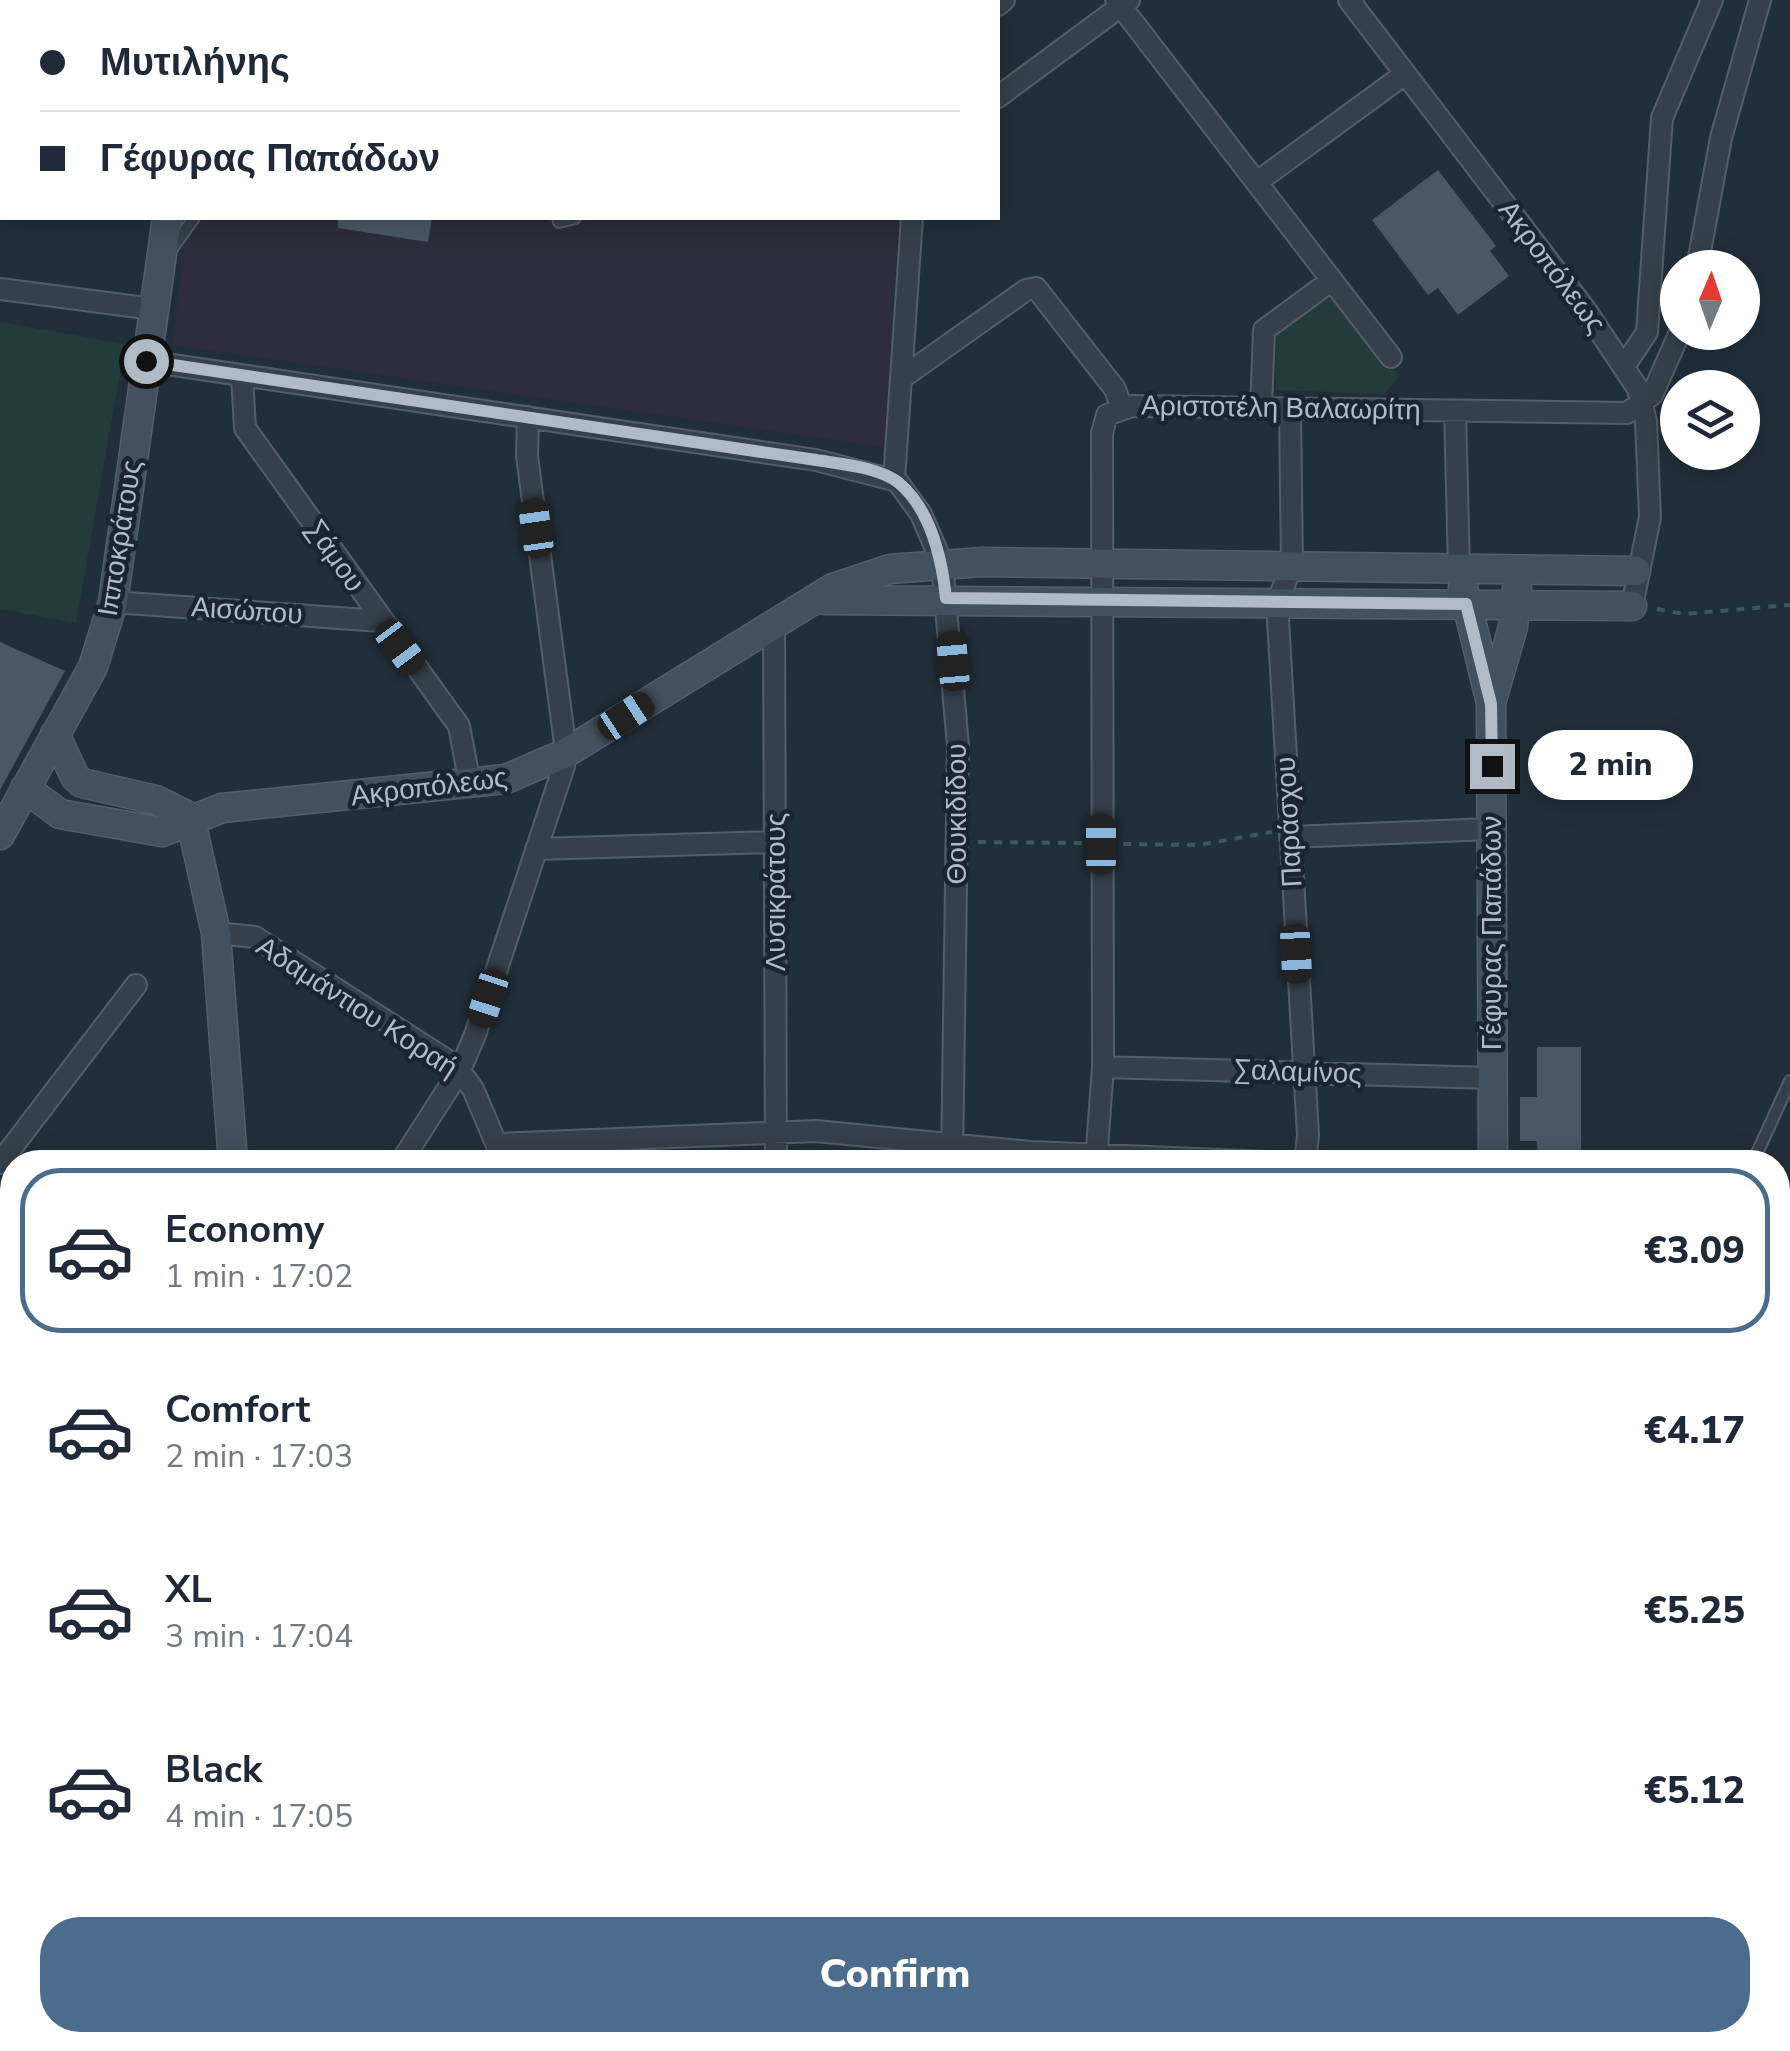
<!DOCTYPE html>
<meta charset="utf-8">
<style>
body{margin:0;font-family:"Nunito Sans",sans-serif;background:#f6f6f7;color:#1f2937;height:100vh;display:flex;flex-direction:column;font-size:38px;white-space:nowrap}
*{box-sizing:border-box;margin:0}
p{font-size:32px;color:#747a83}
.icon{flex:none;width:55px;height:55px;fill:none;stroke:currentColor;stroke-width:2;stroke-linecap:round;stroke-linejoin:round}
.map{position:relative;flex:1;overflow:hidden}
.sheet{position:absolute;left:0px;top:1150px;width:1790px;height:902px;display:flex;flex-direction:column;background:#fff;border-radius:40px 40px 0 0;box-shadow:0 5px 25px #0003}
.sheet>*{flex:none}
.hud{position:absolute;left:0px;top:0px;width:1000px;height:220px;box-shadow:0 5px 25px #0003;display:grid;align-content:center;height:220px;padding:0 40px;background:#fff}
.needle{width:65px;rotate:2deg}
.controls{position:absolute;left:1660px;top:250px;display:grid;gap:20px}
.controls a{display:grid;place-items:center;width:100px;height:100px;border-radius:50%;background:#fff;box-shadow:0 5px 25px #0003;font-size:50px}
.end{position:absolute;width:45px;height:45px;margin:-22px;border:12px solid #b0bbc6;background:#111;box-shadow:0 0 0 5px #111}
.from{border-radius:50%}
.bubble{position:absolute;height:70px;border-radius:35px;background:#fff;box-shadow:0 5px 25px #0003;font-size:32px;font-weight:800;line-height:70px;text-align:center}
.car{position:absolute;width:30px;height:60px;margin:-30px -15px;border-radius:12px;box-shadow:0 0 8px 2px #0007;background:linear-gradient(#222 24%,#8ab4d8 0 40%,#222 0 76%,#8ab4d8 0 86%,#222 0)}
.hud b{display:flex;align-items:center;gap:35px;height:95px;font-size:38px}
.hud b+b{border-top:2px solid #e0e1e3}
.hud i{width:25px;height:25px;background:#1f2937}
ul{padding:18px 0 0;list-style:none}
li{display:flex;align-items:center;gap:30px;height:165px;margin:0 20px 15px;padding:0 20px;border:5px solid transparent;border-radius:40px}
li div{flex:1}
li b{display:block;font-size:38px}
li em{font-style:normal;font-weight:800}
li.on{border-color:#4c6c8e}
li>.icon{width:90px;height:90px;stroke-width:1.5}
.primary-button{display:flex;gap:20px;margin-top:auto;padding:20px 40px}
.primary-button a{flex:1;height:115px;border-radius:40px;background:#4c6c8e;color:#fff;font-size:40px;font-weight:800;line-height:115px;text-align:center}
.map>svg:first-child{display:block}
</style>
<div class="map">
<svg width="1790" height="2051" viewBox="0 0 1790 2051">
<rect width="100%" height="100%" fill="#212f3a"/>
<path fill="#2d2d3b" d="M215 0H913L215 2Z
M188 218H899L884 447 172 345Z"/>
<path fill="#233b3b" d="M1330 293 1400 376 1384 394 1276 390V332Z
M0 322 125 344 76 623 0 609Z"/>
<path fill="#4a5865" d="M1438 170 1496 246 1490 251 1509 276 1458 315 1438 288 1428 295 1372 220Z
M338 218H432L428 242 338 228Z
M0 642 65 671 0 790Z
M1537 1047H1581V1162H1537V1141H1520V1097H1537Z"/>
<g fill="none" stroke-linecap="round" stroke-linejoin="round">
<g stroke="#535e68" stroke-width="14">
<path id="lane" d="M327 0H331
M868 0V2
M229 2V0
M558 218 559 222 575 218
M171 250 194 218
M1753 1162 1790 1081"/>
</g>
<g stroke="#535e68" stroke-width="24">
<path id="street" d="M1116 0 1391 357
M1349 0 1585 309 1638 389 1646 421 1650 517 1632 606
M369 2 377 0
M926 2V0
M998 5 1004 0
M998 97 1129 0
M1257 182 1405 74
M1697 268 1721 138 1760 0
M0 289 153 309
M146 361 816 460 897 481 921 514 942 563 958 746 952 1162
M1625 365 1647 332 1662 118 1712 0
M242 376 245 428 459 726 470 784
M903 377 1026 290 1036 288 1115 389 1121 407
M1261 408 1264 330 1332 280
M1290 408 1292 566 1277 602 1308 1135 1305 1162
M1455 411 1459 568
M894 480 912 218
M113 602 381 621
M774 621 776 1162
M1290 837 1492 829
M536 849 775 842
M216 933 255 937 456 1066 473 1089 504 1162
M1103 1067 1492 1078
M499 1144 816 1131 1031 1152 1268 1162
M401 1162 460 1070 475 1035 564 766 565 744 527 456 528 417
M1096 1162 1103 1067 1102 433 1107 415 1132 406 1627 413 1652 395 1680 332
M0 1163 136 985
M0 1341 12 1334
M0 1540 12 1549
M0 1802 12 1815
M0 2002 12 2005
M175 2040 206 2046 216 2040
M245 2040 256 2051
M521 2040 532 2051
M775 2040 785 2051
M1185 2040 1199 2051
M99 2051 101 2040
M371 2051 382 2040
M844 2051 855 2040
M979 2051 982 2040"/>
</g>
<g stroke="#535e68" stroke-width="31">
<path id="secondary" d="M198 2 199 0
M1463 587 1491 703 1493 1162
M826 600 1632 606
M1491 703 1513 627 1517 589
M55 734 75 777 82 783 156 800 190 817
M25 788 60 814 162 832 222 808 506 779 564 754 833 588 890 569 982 562 1636 571
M190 817 216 933 233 1162
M0 835 93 667 113 602 167 218
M0 1764 12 1753
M1218 2040V2051
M1470 2051 1481 2040"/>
</g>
<path stroke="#415757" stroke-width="4" stroke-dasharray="8 8" stroke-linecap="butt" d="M1657 609 1684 614 1790 605
M978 842 1084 843
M1123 844 1198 845 1272 832"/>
<use href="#lane" stroke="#35404a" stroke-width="10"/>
<use href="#street" stroke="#35404a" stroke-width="20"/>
<use href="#secondary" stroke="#43505d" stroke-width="28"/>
</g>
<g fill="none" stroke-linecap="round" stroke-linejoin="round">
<path stroke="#b0bbc6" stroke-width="12" d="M146 361 816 460C840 464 879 467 899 483 931 510 942 560 946 598L1466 604 1491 704 1492 766"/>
</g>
<g text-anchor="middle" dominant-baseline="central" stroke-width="9" stroke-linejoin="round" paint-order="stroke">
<g font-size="28" fill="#b0bbc6" stroke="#1b252f">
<text transform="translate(1552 267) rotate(53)">Ακροπόλεως</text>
<text transform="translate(1281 408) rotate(1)">Αριστοτέλη Βαλαωρίτη</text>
<text transform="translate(120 538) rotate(-81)">Ιπποκράτους</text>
<text transform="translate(335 556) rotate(55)">Σάμου</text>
<text transform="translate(247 611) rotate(4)">Αισώπου</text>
<text transform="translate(429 787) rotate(-7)">Ακροπόλεως</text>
<text transform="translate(957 814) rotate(-90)">Θουκιδίδου</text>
<text transform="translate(1289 822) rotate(-93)">Παράσχου</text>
<text transform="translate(776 892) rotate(-90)">Λυσικράτους</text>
<text transform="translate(1492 933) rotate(-90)">Γέφυρας Παπάδων</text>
<text transform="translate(357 1007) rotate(33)">Αδαμάντιου Κοραή</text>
<text transform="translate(1298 1072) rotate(2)">Σαλαμίνος</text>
</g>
</g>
</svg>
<div class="controls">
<a><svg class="needle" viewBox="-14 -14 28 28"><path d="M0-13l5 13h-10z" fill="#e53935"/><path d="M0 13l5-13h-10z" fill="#747a83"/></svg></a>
<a><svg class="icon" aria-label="layers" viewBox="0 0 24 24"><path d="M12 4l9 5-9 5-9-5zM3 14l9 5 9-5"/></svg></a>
</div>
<i class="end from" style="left:146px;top:361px"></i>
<i class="end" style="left:1492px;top:766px"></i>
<div class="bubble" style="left:1528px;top:730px;width:165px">2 min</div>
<i class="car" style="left:536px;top:528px;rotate:352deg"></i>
<i class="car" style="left:400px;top:647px;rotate:143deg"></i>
<i class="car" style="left:953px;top:661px;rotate:355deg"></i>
<i class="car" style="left:626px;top:716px;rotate:57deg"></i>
<i class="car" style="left:1101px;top:844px;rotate:0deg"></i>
<i class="car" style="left:1296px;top:954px;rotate:177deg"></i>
<i class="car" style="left:488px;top:998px;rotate:198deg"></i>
<div class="hud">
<b><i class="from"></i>Μυτιλήνης</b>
<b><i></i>Γέφυρας Παπάδων</b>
</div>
<section class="sheet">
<ul>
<li class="on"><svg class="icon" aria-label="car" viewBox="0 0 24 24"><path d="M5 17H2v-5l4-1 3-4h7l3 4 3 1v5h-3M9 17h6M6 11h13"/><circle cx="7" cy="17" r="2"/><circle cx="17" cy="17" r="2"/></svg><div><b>Economy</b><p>1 min · 17:02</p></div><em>€3.09</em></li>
<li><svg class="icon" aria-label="car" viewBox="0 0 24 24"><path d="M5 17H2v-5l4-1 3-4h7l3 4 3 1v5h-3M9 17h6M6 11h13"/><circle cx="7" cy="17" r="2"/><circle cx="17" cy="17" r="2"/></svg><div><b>Comfort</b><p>2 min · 17:03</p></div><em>€4.17</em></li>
<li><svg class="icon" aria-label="car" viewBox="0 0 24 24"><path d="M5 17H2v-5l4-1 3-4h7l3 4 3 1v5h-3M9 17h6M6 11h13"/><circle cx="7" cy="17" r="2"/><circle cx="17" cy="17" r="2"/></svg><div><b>XL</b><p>3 min · 17:04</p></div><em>€5.25</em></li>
<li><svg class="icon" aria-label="car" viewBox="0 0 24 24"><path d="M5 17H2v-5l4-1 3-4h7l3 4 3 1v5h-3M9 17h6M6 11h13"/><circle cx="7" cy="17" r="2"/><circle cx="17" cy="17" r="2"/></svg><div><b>Black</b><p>4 min · 17:05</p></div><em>€5.12</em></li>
</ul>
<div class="primary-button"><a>Confirm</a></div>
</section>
</div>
